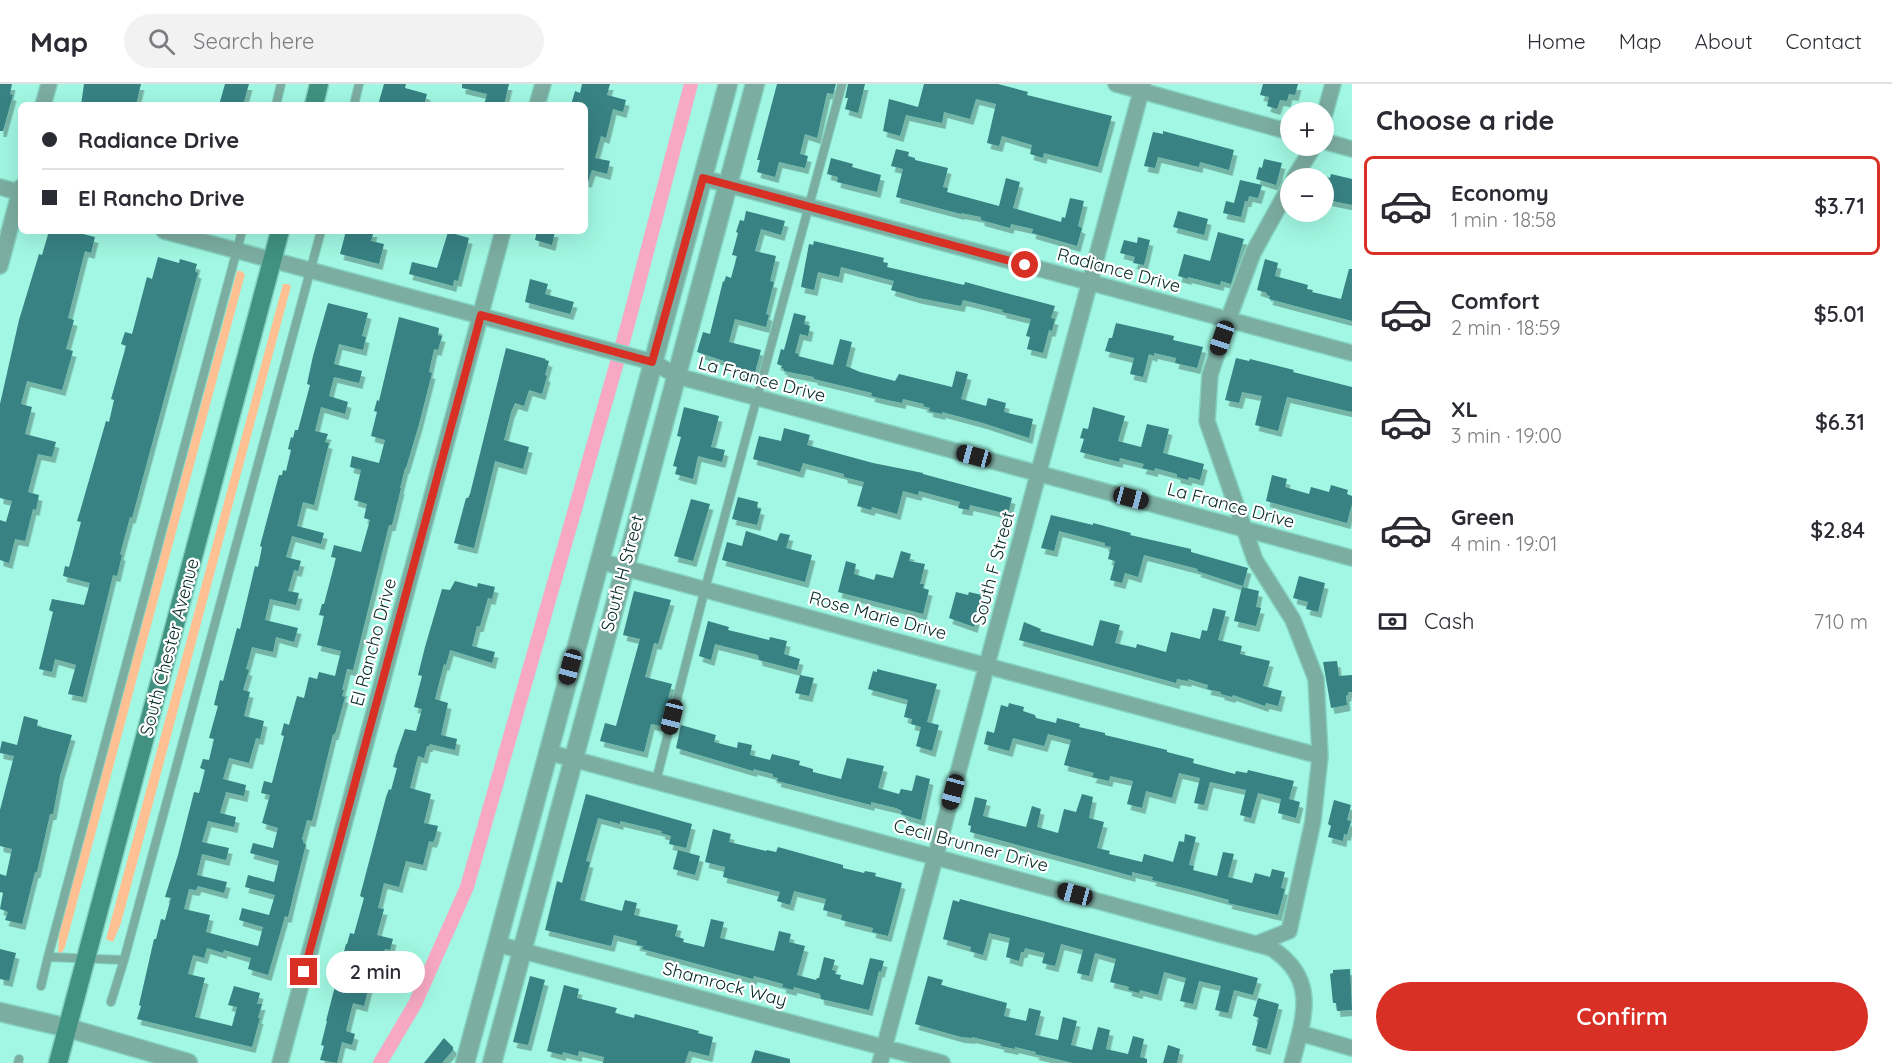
<!DOCTYPE html>
<meta charset="utf-8">
<style>
body{margin:0;font-family:Quicksand,sans-serif;background:#f2f2f3;color:#2b2b33;height:100vh;display:flex;flex-direction:column;font-size:22px;white-space:nowrap}
*{box-sizing:border-box;margin:0}
p{font-size:20px;color:#7c7c81}
.icon{flex:none;width:33px;height:33px;fill:none;stroke:currentColor;stroke-width:2;stroke-linecap:round;stroke-linejoin:round}
.map{position:relative;flex:1;overflow:hidden}
.drawer{display:flex;flex-direction:column;background:#fff;width:540px}
.drawer>*{flex:none}
.banner{position:absolute;left:18px;top:18px;width:570px;height:132px;border-radius:9px;box-shadow:0 6px 24px #0002;display:grid;align-content:center;height:132px;padding:0 24px;background:#fff}
.buttons{position:absolute;left:1280px;top:18px;display:grid;gap:12px}
.buttons a{display:grid;place-items:center;width:54px;height:54px;border-radius:50%;background:#fff;box-shadow:0 6px 24px #0002;font-size:30px}
.end{position:absolute;width:27px;height:27px;margin:-14px;border:8px solid #d93025;background:#fff;box-shadow:0 0 0 3px #fff}
.from{border-radius:50%}
.bubble{position:absolute;height:42px;border-radius:21px;background:#fff;box-shadow:0 6px 24px #0002;font-size:20px;font-weight:600;line-height:42px;text-align:center}
.car{position:absolute;width:18px;height:36px;margin:-18px -9px;border-radius:8px;box-shadow:0 0 4px 2px #0007;background:linear-gradient(#222 24%,#8ab4d8 0 40%,#222 0 76%,#8ab4d8 0 86%,#222 0)}
.banner b{display:flex;align-items:center;gap:21px;height:57px;font-size:22px}
.banner b+b{border-top:2px solid #e1e1e2}
.banner i{width:15px;height:15px;background:#2b2b33}
ul{padding:0;list-style:none}
li{display:flex;align-items:center;gap:18px;height:99px;margin:0 12px 9px;padding:0 12px;border:3px solid transparent;border-radius:9px}
li div{flex:1}
li b{display:block;font-size:22px}
li em{font-style:normal;font-weight:600}
li.on{border-color:#d93025}
li>.icon{width:54px;height:54px;stroke-width:1.5}
h2{padding:0 24px;font-size:27px;line-height:72px}
.pay{display:flex;align-items:center;gap:15px;height:66px;padding:0 24px;font-size:22px}
.pay p{margin-inline-start:auto}
.action{display:flex;gap:12px;margin-top:auto;padding:12px 24px}
.action a{flex:1;height:69px;border-radius:36px;background:#d93025;color:#fff;font-size:24px;font-weight:600;line-height:69px;text-align:center}
header{display:flex;align-items:center;gap:36px;box-sizing:border-box;height:84px;padding:0 30px;background:#fff;border-bottom:2px solid #e1e1e2}
header strong{font-size:28px}
nav{display:flex;gap:33px;margin-inline-start:auto;font-size:21px}
.search{width:420px;height:54px;background:#f2f2f3;display:flex;align-items:center;gap:15px;box-sizing:border-box;padding:0 21px;border-radius:33px;color:#7c7c81;font-size:22px}
main{display:flex;flex:1;min-height:0}
.map>svg:first-child{display:block}
</style>
<header>
<strong>Map</strong>
<div class="search"><svg class="icon" aria-label="search" viewBox="0 0 24 24"><circle cx="10" cy="10" r="6"/><path d="M15 15l6 6"/></svg>Search here</div>
<nav><a>Home</a><a>Map</a><a>About</a><a>Contact</a></nav>
</header>
<main>
<div class="map">
<svg width="1352" height="979" viewBox="0 0 1352 979">
<defs>
<filter id="shadow"><feDropShadow dx="3.5" dy="6" stdDeviation="0" flood-color="#0004"/></filter>
</defs>
<rect width="100%" height="100%" fill="#a1f7e3"/>
<path fill="#ffc193" d="M237 187H241L245 190 65 863 60 872H58L59 847Z
M283 200H288L291 202 121 839 113 858 106 855Z"/>
<g fill="none" stroke-linecap="round" stroke-linejoin="round">
<path stroke="#f7a8c3" stroke-width="14" d="M380 979 415 920 467 803 628 240 691 0"/>
</g>
<path fill="#378284" filter="url(#shadow)" d="M0 0H12L10 10 13 11 3 47H0Z
M84 0H141L136 21H81Z
M225 0H249L243 21H219Z
M384 0H406L405 4 427 10 424 21H378Z
M462 0H509L504 21H484L487 10 462 4Z
M582 0H610L607 11 626 16 623 28 613 25 606 54 601 52 595 74 610 77 607 90 592 86 588 98 585 97V21H571L575 7 580 9Z
M777 0H836L833 10 827 9 817 54 805 50 800 70 808 72 805 84 779 78 775 93 757 88 760 76H757Z
M848 0H865L858 29 845 25 848 14H845Z
M924 0H998L1028 8 1027 11 1112 32 1098 83 1044 69 1043 74 1030 70 1032 61 1002 52 999 62 987 59 996 20 976 15 970 35 944 28 942 39 906 31 900 52 883 47 889 15 918 23Z
M1263 0H1298L1295 11 1289 10 1287 17 1280 16 1277 25 1267 22 1269 13 1260 11Z
M1163 47 1234 66 1229 86 1200 78 1199 83 1158 73 1155 84 1144 82 1153 48 1163 50Z
M896 65 909 68 908 72 915 74V76L948 84 943 103 948 104 947 108 999 122 1006 94 1020 98 1013 124 1061 138 1062 133 1065 134 1070 114 1084 117 1078 142 1082 144 1077 162 1032 149 1033 145 1011 140 1010 144 981 136V133L961 129V130L896 113 903 85 891 82Z
M831 74 853 80 852 83 881 91 877 108 837 98 838 93 827 90Z
M1264 75 1282 79 1276 101 1256 95 1259 83 1262 84Z
M1331 90 1352 95V121L1323 115V92L1330 94Z
M1240 96 1262 101 1258 114 1249 112 1248 117H1245L1241 133 1223 129 1226 117 1234 119Z
M746 127 785 137 781 151 761 145 755 167 776 172 770 197 774 198 766 230 769 231 766 243 735 235 729 258 761 266 754 292 737 288 738 284 723 280 724 277 697 268 703 248 710 250 723 197 724 198 726 192 731 194 737 172 732 171 738 149 736 148 740 136 744 137Z
M1178 127 1208 135 1204 151 1173 143Z
M49 147H71L95 153 91 169 85 167 68 234 74 236 66 265 73 267 62 306 27 297 21 320 32 323 25 350 56 358 52 373 38 370 28 408 39 411 36 426 33 425 25 457 15 455 9 479 0 476V436L6 438 12 417 0 414V320L19 236 39 170 42 171Z
M346 147H374L371 157 384 160 379 180 340 170Z
M537 147H555L552 161 535 156Z
M448 148 469 154 458 197 454 196 453 202 409 190 412 178 437 184Z
M1218 148 1244 155 1231 200 1221 197 1220 201 1188 193V195L1178 192 1184 170 1210 177Z
M1138 153 1150 156 1144 181 1133 179 1135 173 1120 169 1124 156 1137 159Z
M814 157 884 174 883 178 888 179 887 183 964 201 965 198 1055 222 1051 234 1055 235 1052 247 1049 246 1043 269 1027 265 1030 253 1026 252 1031 235 1002 228 1003 226 963 216 961 222 919 214 891 206 894 197 841 183 839 193 818 188 814 206 801 203 809 160 813 161Z
M158 173 179 179 180 175 197 180 195 187 198 189 132 434 130 433 120 470 122 471 117 492 113 491 83 613 68 610 76 581 55 575 52 588 39 585 53 528 49 526 52 515 84 521 90 499 63 492 65 482 69 483 81 438 77 437 81 424 106 337 109 338 114 316 111 315 126 262 121 260 125 248 132 250 147 193 152 195Z
M1265 175 1278 179 1275 192 1308 201 1307 205 1313 206 1312 208 1341 215 1349 185H1352V237L1269 215 1270 212 1267 211V209L1257 206Z
M530 195 548 200 545 210 574 218 570 230 525 218Z
M328 219 368 229 362 252 366 253 363 266 339 260 334 280 362 287 359 299 334 293 329 312 348 318 345 330 321 323 315 347 328 350 325 358 329 359 314 421 303 418 297 442 324 449 321 460 292 452 286 473 301 477 298 487 294 486 288 507 299 509 296 521 270 515 265 536 298 544 294 558 276 553 273 568 252 563 246 585 249 586 243 606 250 608 244 632 264 637 260 655 256 654 249 679 229 674 223 695 246 701 244 712 226 708 220 729 236 733 234 743 208 737 202 758 229 764 226 776 202 770 197 791 227 798 224 809 198 802 196 806 189 805 184 825 210 831 206 848 258 862 263 843 239 836 242 824 269 831 275 811 245 803 248 791 274 798 279 777 250 769 253 759 273 764 278 744 262 739 270 711 261 709 264 697 272 699 284 652 281 651 284 639 289 641 297 612 304 614 309 593 317 595 319 588 335 592 341 567 317 561 324 532 319 531 322 520H324L336 474 331 473 334 461 361 468 370 436 364 434 367 420 354 416 361 386 350 383 352 372 379 379 385 356 371 352 377 328 374 327 377 316 379 317 399 233 439 244 438 251 442 252 438 266 434 265 429 288 432 289 419 340 406 384H405L400 404H401L392 441H389L353 586 347 585 342 606H344L342 612 345 613 335 650H333L312 737 307 736 302 755 303 756V759L306 760 294 808 288 833 285 832 268 891 248 885 251 874 224 866 223 869 207 864 204 874 193 871 188 890 205 894 195 933 232 942 237 923 228 921 234 902 260 909 257 920H262L258 934H260L252 963 137 935 141 922 139 921 154 855H156L161 835 165 836 171 814 165 813 178 771 194 708 199 709 205 686 200 684 203 675 209 676 214 655 209 654 218 622 214 621 220 596 223 597 237 544 240 545 255 482 258 483 262 463 260 462 279 391H282L283 386 286 387 291 366 288 365 291 353 293 354 295 346H298L310 301 307 300 313 272Z
M794 229 806 232 804 240 810 242 808 252 800 250 795 269 799 270 798 272 833 281 840 255 852 258 846 282 860 288 895 297 899 290 952 303 956 287 968 290 961 315 986 322 988 314 1006 319 1004 328 1033 335 1029 354 983 339 942 328V330L929 327 930 324 923 322 924 320 903 315 902 319 883 315 871 312 872 309 814 295V293L784 287V285L781 284 782 282 777 280 781 265 784 266Z
M1116 239 1174 252 1173 256 1203 263 1197 284 1175 279 1176 274 1154 269V272L1149 270 1143 293 1130 290 1134 274 1105 267 1109 254H1112Z
M506 264 546 275 545 276 549 277 545 291 547 292 542 310 529 306 524 322 515 319 511 328 504 356 529 363 523 385 495 377 474 464 454 459 466 414H468L470 410Z
M1236 274 1249 277 1250 275 1294 286 1293 288 1352 303V328L1287 313 1278 347 1255 341 1262 312 1242 308 1239 319 1225 316Z
M684 323 719 332 711 363 725 366 722 378 698 372 693 395 675 390 677 383 673 382 681 353 677 352Z
M1093 323 1125 332 1118 357 1141 363 1147 340 1169 345 1163 369 1204 380 1200 396 1189 393 1188 396 1177 393V390L1155 384 1154 387 1142 384 1144 380 1120 374 1119 378 1080 368 1084 355 1080 354 1083 344 1088 345Z
M784 344 810 351 807 361 873 379 923 389V390L1012 414 1008 430 970 421 969 426 958 424 960 418 919 407 918 411 903 407 897 430 872 423 871 426 857 422 864 398 844 393V390L803 379 800 388 753 375 759 352 781 357Z
M1272 391 1287 395 1285 403 1309 410 1311 403 1329 408 1331 401 1348 406 1347 410 1352 412V420L1347 439 1266 417Z
M738 413 758 418 757 424 761 425 757 441 732 435Z
M691 415 710 420 693 477 674 472Z
M1051 431 1093 441V439L1131 449 1130 451 1191 465V468L1248 484 1243 502 1197 487 1198 485 1144 471 1138 493 1125 489 1122 499 1110 496 1115 477 1108 475 1111 463 1105 462V459L1059 447 1054 467 1041 464Z
M746 447 777 457 780 449 790 451 786 464 812 471 805 498 722 476 727 458 742 462Z
M901 467 911 470 909 477 925 480 920 500H924L923 504 929 506 923 530 838 508 846 477 856 480 854 490 874 496 876 490 893 494Z
M1299 492 1325 499 1318 528 1306 525 1308 518 1293 514Z
M455 497 477 503 478 499 495 503 492 515 488 514 480 542H477L472 562 495 568 492 579 450 566 446 581 444 580 435 615 448 619 441 651 457 655 455 666 430 660 429 662H427L424 674 418 672 410 704 431 710 424 739 438 742 435 754 433 758 429 757 423 781 406 777 399 803 384 799 378 824 384 825 377 851 393 855 390 866 385 865 375 903 369 902 364 922 353 919 346 947 355 950 352 961 342 958 337 979 320 976 324 962 321 961 327 937H326L346 860H347L350 849 354 850 364 814 360 812 386 713 389 705 391 706 397 684 393 683 396 671 405 645 416 647 422 625 414 623 422 592 418 591 425 563 442 505 450 506Z
M1242 503 1259 507 1256 523 1261 524 1256 542 1234 537Z
M634 507 671 516 658 560 654 559 645 593 672 600 668 614 671 615 668 625 665 624 661 642 651 640 644 668 600 657 605 639 616 642 640 555 623 551Z
M956 508 968 511 969 508 982 511 974 543 949 534Z
M1213 524 1226 527 1218 556 1242 562 1240 570 1270 577 1263 602 1282 607 1278 622 1266 619 1265 622 1233 611 1232 613 1221 610V608L1207 605 1208 601 1188 595V597L1177 595 1176 599 1019 556 1024 538 1041 545 1040 547 1093 562 1100 536 1120 541 1115 559 1136 564 1137 560 1166 568 1171 548 1200 555 1202 546 1207 547Z
M708 537 729 543 728 546 769 556 770 553 787 557 784 570 800 575 797 586 759 576 758 571 715 560 711 576 699 572Z
M1337 577 1339 592 1352 591V608H1348V611L1346 612 1347 621 1331 624 1323 578Z
M877 585 937 600 927 638 939 641 932 667 916 662 921 643 911 640 912 635 904 633 908 616 868 605 873 587 877 588Z
M800 591 814 594 809 612 795 609Z
M1009 619 1024 623 1023 627 1035 631 1036 634 1056 639 1057 634 1080 640 1079 643 1105 649V651L1167 666V668L1194 675 1193 679 1235 690 1236 687 1247 689 1248 686 1294 697 1289 715 1300 718 1296 734 1278 729 1281 715 1258 709 1251 734 1240 731 1246 706 1210 698 1204 721 1194 719 1200 694 1179 689 1172 714 1146 707 1142 724 1127 720 1133 697 1110 692 1109 697 1092 693 1094 689 1064 681 1071 656 1048 650 1044 662 1013 654 1009 667 984 660 987 647 994 649 1001 621 1008 623Z
M24 632 38 636 37 642 72 651 60 692 53 730H50L37 788H35L22 840 5 836 8 828 0 825 3 809 0 808V790L6 792 12 765 0 762V726L14 672 0 669V666L2 657 17 661Z
M681 641 716 651 714 658 737 664 738 658 752 661 750 671 770 676 772 670 800 677 799 681 813 685V688L841 695 847 674 884 682 878 704 899 710 901 705 912 707 916 691 930 695 921 736 901 730 902 727 896 724 871 718V721L777 697 778 694 773 693V690L754 685 753 687 676 664Z
M586 710 692 740 686 764 669 760 671 752 661 749 662 747 620 737V740L598 734 586 777 590 778 580 816 622 827 625 816 637 819 634 831 678 841 675 852 684 855 683 858 704 863 711 835 724 838 720 854 774 867 779 847 791 850 789 858 805 862 797 891 816 896 817 894H819L824 873 835 876 832 886 836 887 835 890 841 891 840 895 863 901 870 874 884 877 881 888 879 887 869 926 821 915 820 910 794 903 793 906 782 903 783 900 754 892 753 895 642 865 643 862 636 861 637 857 614 851 611 862 545 846 557 797 562 799Z
M1082 710 1093 713 1089 734 1104 738 1097 764 1110 767 1109 770 1142 778 1144 770 1173 778 1179 757 1184 758 1185 750 1196 753 1189 781 1194 782 1193 786 1217 792 1223 768 1234 770 1228 793 1252 799 1255 789 1270 793 1272 785 1285 788 1281 804 1285 805 1278 831 1228 819 1229 816 1196 807 1152 796 1153 793 1132 788V792L970 748 971 742 968 741 975 713 987 716 983 732 1026 743 1032 722 1041 725 1037 743 1058 749 1064 725 1076 728Z
M1334 716 1351 721 1347 736 1351 737 1347 751 1344 750 1343 757 1328 753 1331 742 1328 740Z
M713 745 731 750 729 758 766 767 767 766 776 768 778 763 843 781V784L864 789 865 787 876 789 875 792 902 799 888 852 872 848 873 844 841 836 842 831 823 826 826 815 794 807 790 821 777 817 780 808 723 793 725 783 705 778Z
M678 766 700 772 695 791 673 785Z
M960 815 1258 894 1253 911 1234 906 1228 929 1215 926 1221 902 1199 897 1193 920 1180 917 1186 894 1164 888 1158 911 1140 906 1139 909 1128 906 1129 903 1110 898 1116 875 1095 869 1089 892 1077 889 1083 866 1061 860 1055 882 1042 879 1045 869 1025 864 1024 868H1021L1019 877 1006 873 1010 854 989 849 983 871 970 867 971 863 943 855 953 816 959 818Z
M0 865 16 869 9 897 0 895Z
M1350 885 1352 926 1337 927 1336 919H1333L1330 890 1333 889V886Z
M530 892 545 896 528 961 513 958Z
M928 892 943 896 941 901 1007 919 1004 932 1026 937 1029 924 1041 927 1035 951 1058 956 1063 933 1077 937 1071 961 1092 966 1098 943 1110 946 1106 965 1128 970 1133 952 1144 955 1140 973 1147 975V979H1073L1035 970 1036 968 1015 963V965L1000 962 1001 960 972 953V954L961 953 915 940Z
M564 901 579 905 577 914 617 924 615 929 634 934 635 930 699 947 698 949 713 953 709 972 689 967 685 979H603L604 973 579 967 578 972 563 968 562 971 547 967Z
M1258 914 1279 920 1267 965 1252 961 1259 934 1253 932Z
M444 954 453 963V966L442 979H424Z
M1168 961 1180 965 1177 979H1163Z
M755 966 790 975V979H751Z"/>
<g fill="none" stroke-linecap="round" stroke-linejoin="round">
<g stroke="#84d2c0" stroke-width="10">
<path id="service" d="M276 21 281 0
M354 21 359 0
M242 147 48 873 124 876 321 147
M656 697 705 505 842 0
M41 902 48 873
M111 918 124 876
M18 979 19 975"/>
</g>
<g stroke="#84d2c0" stroke-width="18">
<path id="minor" d="M1116 0 1290 48
M43 21 49 0
M537 21 543 0
M1323 36 1333 0
M1323 57 1352 65
M703 94 1352 269
M1294 94 1314 62
M0 103 21 109
M164 147 630 272 653 278 677 292 1352 474
M0 182 21 103
M599 477 1320 672
M547 668 1271 864C1319 895 1304 933 1292 979
M1259 859 1289 847 1313 737 1320 672 1316 595 1293 536 1255 476 1207 337 1210 291 1228 236 1253 169 1290 102
M497 860 942 979
M1300 949 1352 964
M280 979 503 147
M880 979 1143 0"/>
</g>
<g stroke="#84d2c0" stroke-width="21">
<path id="tertiary" d="M0 928 68 944 188 979
M465 979 728 0
M492 979 755 0"/>
</g>
<g stroke="#84d2c0" stroke-width="21">
<path id="secondary" d="M314 21 319 0
M58 979 280 147"/>
</g>
<use href="#service" stroke="#7cada1" stroke-width="8"/>
<use href="#minor" stroke="#7cada1" stroke-width="15"/>
<use href="#tertiary" stroke="#7cada1" stroke-width="18"/>
<use href="#secondary" stroke="#419281" stroke-width="18"/>
</g>
<g fill="none" stroke-linecap="round" stroke-linejoin="round">
<path stroke="#d93025" stroke-width="8" d="M304 888 481 231 652 278 703 94 1025 181"/>
</g>
<g text-anchor="middle" dominant-baseline="central" stroke-width="4.5" stroke-linejoin="round" paint-order="stroke">
<g font-size="18" fill="#022922" stroke="#fff">
<text transform="translate(1119 186) rotate(15)">Radiance Drive</text>
<text transform="translate(762 295) rotate(15)">La France Drive</text>
<text transform="translate(1231 421) rotate(15)">La France Drive</text>
<text transform="translate(993 484) rotate(-75)">South F Street</text>
<text transform="translate(622 489) rotate(-75)">South H Street</text>
<text transform="translate(878 531) rotate(15)">Rose Marie Drive</text>
<text transform="translate(373 558) rotate(-75)">El Rancho Drive</text>
<text transform="translate(169 563) rotate(-75)">South Chester Avenue</text>
<text transform="translate(971 761) rotate(15)">Cecil Brunner Drive</text>
<text transform="translate(725 900) rotate(15)">Shamrock Way</text>
</g>
</g>
</svg>
<div class="buttons">
<a>+</a>
<a>−</a>
</div>
<i class="end from" style="left:1025px;top:181px"></i>
<i class="end" style="left:304px;top:888px"></i>
<div class="bubble" style="left:326px;top:867px;width:99px">2 min</div>
<i class="car" style="left:1222px;top:254px;rotate:199deg"></i>
<i class="car" style="left:974px;top:372px;rotate:285deg"></i>
<i class="car" style="left:1131px;top:414px;rotate:105deg"></i>
<i class="car" style="left:570px;top:583px;rotate:195deg"></i>
<i class="car" style="left:672px;top:633px;rotate:194deg"></i>
<i class="car" style="left:953px;top:708px;rotate:195deg"></i>
<i class="car" style="left:1075px;top:810px;rotate:285deg"></i>
<div class="banner">
<b><i class="from"></i>Radiance Drive</b>
<b><i></i>El Rancho Drive</b>
</div>
</div>
<section class="drawer">
<h2>Choose a ride</h2>
<ul>
<li class="on"><svg class="icon" aria-label="car" viewBox="0 0 24 24"><path d="M5 17H2v-5l4-1 3-4h7l3 4 3 1v5h-3M9 17h6M6 11h13"/><circle cx="7" cy="17" r="2"/><circle cx="17" cy="17" r="2"/></svg><div><b>Economy</b><p>1 min · 18:58</p></div><em>$3.71</em></li>
<li><svg class="icon" aria-label="car" viewBox="0 0 24 24"><path d="M5 17H2v-5l4-1 3-4h7l3 4 3 1v5h-3M9 17h6M6 11h13"/><circle cx="7" cy="17" r="2"/><circle cx="17" cy="17" r="2"/></svg><div><b>Comfort</b><p>2 min · 18:59</p></div><em>$5.01</em></li>
<li><svg class="icon" aria-label="car" viewBox="0 0 24 24"><path d="M5 17H2v-5l4-1 3-4h7l3 4 3 1v5h-3M9 17h6M6 11h13"/><circle cx="7" cy="17" r="2"/><circle cx="17" cy="17" r="2"/></svg><div><b>XL</b><p>3 min · 19:00</p></div><em>$6.31</em></li>
<li><svg class="icon" aria-label="car" viewBox="0 0 24 24"><path d="M5 17H2v-5l4-1 3-4h7l3 4 3 1v5h-3M9 17h6M6 11h13"/><circle cx="7" cy="17" r="2"/><circle cx="17" cy="17" r="2"/></svg><div><b>Green</b><p>4 min · 19:01</p></div><em>$2.84</em></li>
</ul>
<div class="pay"><svg class="icon" aria-label="cash" viewBox="0 0 24 24"><path d="M3 7h18v10H3z"/><circle cx="12" cy="12" r="2"/></svg>Cash<p>710 m</p></div>
<div class="action"><a>Confirm</a></div>
</section>
</main>
